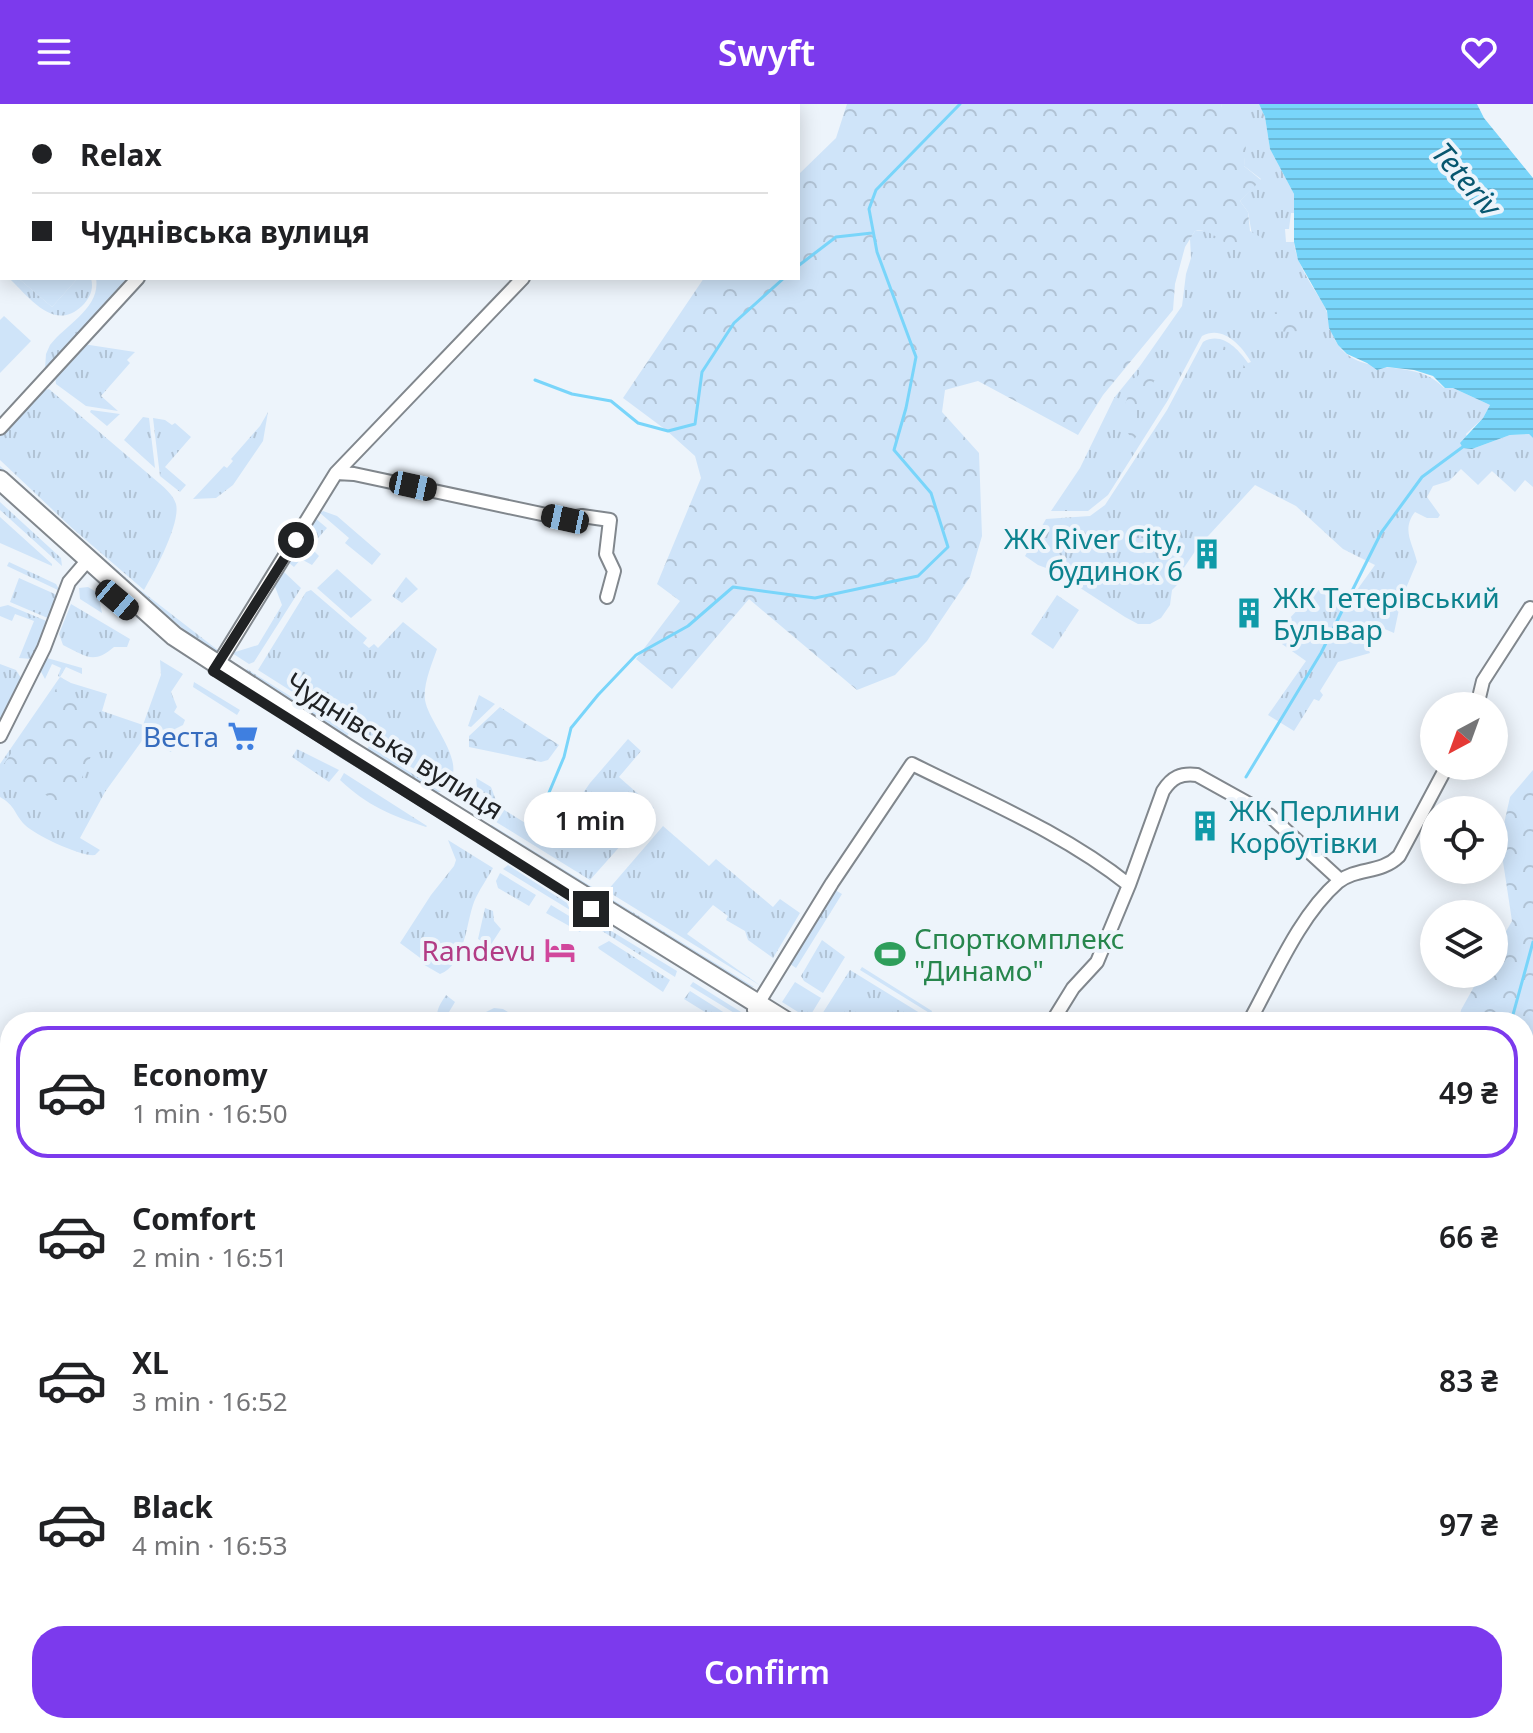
<!DOCTYPE html>
<meta charset="utf-8">
<style>
body{margin:0;font-family:"Noto Sans",sans-serif;background:#f6f6f6;color:#202124;height:100vh;display:flex;flex-direction:column;font-size:30px;white-space:nowrap}
*{box-sizing:border-box;margin:0}
p{font-size:26px;color:#757577}
.icon{flex:none;width:44px;height:44px;fill:none;stroke:currentColor;stroke-width:2;stroke-linecap:round;stroke-linejoin:round}
.map{position:relative;flex:1;overflow:hidden}
.drawer{position:absolute;left:0px;top:908px;width:1534px;height:722px;display:flex;flex-direction:column;background:#fff;border-radius:32px 32px 0 0;box-shadow:0 4px 20px #0003}
.drawer>*{flex:none}
.guide{position:absolute;left:0px;top:0px;width:800px;height:176px;box-shadow:0 4px 20px #0003;display:grid;align-content:center;height:176px;padding:0 32px;background:#fff}
.needle{width:52px;rotate:221deg}
.controls{position:absolute;left:1420px;top:588px;display:grid;gap:16px}
.controls a{display:grid;place-items:center;width:88px;height:88px;border-radius:50%;background:#fff;box-shadow:0 4px 20px #0003;font-size:40px}
.end{position:absolute;width:36px;height:36px;margin:-18px;border:10px solid #202224;background:#fff;box-shadow:0 0 0 4px #fff}
.from{border-radius:50%}
.bubble{position:absolute;height:56px;border-radius:28px;background:#fff;box-shadow:0 4px 20px #0003;font-size:26px;font-weight:600;line-height:56px;text-align:center}
.car{position:absolute;width:24px;height:48px;margin:-24px -12px;border-radius:10px;box-shadow:0 0 6px 2px #0007;background:linear-gradient(#222 24%,#8ab4d8 0 40%,#222 0 76%,#8ab4d8 0 86%,#222 0)}
.guide b{display:flex;align-items:center;gap:28px;height:76px;font-size:30px}
.guide b+b{border-top:2px solid #e0e0e0}
.guide i{width:20px;height:20px;background:#202124}
ul{padding:14px 0 0;list-style:none}
li{display:flex;align-items:center;gap:24px;height:132px;margin:0 16px 12px;padding:0 16px;border:4px solid transparent;border-radius:32px}
li div{flex:1}
li b{display:block;font-size:30px}
li em{font-style:normal;font-weight:600}
li.current{border-color:#7c3aed}
li>.icon{width:72px;height:72px;stroke-width:1.5}
.action{display:flex;gap:16px;margin-top:auto;padding:16px 32px}
.action a{flex:1;height:92px;border-radius:32px;background:#7c3aed;color:#fff;font-size:32px;font-weight:600;line-height:92px;text-align:center}
header{display:flex;justify-content:space-between;align-items:center;height:104px;padding:0 32px;background:#7c3aed;color:#fff;font-size:36px;font-weight:600}
.map>svg:first-child{display:block}
</style>
<header><svg class="icon" aria-label="menu" viewBox="0 0 24 24"><path d="M4 6h16M4 12h16M4 18h16"/></svg>Swyft<svg class="icon" aria-label="heart" viewBox="0 0 24 24"><path d="M12 20l-8-8c-3-5 5-10 8-4 3-6 11-1 8 4z"/></svg></header>
<div class="map">
<svg width="1533" height="1629" viewBox="0 0 1533 1629">
<defs>
<pattern id="grass-tufts" width="24" height="20" patternUnits="userSpaceOnUse" patternTransform="scale(2)"><rect width="24" height="20" fill="#cfe4f9"/><path d="M3 7l-1-3M5 7V3M7 7l1-3M15 17l-1-3M17 17v-4M19 17l1-3" fill="none" stroke="#b1c3d5"/></pattern>
<pattern id="forest-crowns" width="20" height="18" patternUnits="userSpaceOnUse" patternTransform="scale(2)"><rect width="20" height="18" fill="#cfe4f9"/><path d="M2 6a3 3 0 1 1 6 0M12 15a3 3 0 1 1 6 0" fill="none" stroke="#b1c3d5"/></pattern>
<pattern id="water-rules" width="6" height="5" patternUnits="userSpaceOnUse" patternTransform="scale(2)"><rect width="6" height="5" fill="#79d5fa"/><path d="M0 2.5h6" fill="none" stroke="#68b7d6"/></pattern>
</defs>
<rect width="100%" height="100%" fill="#edf4fb"/>
<path fill="url(#grass-tufts)" d="M1221 0H1259L1265 13 1270 45 1294 90 1295 109H1291L1289 125H1285L1286 138H1294C1296 160 1312 181 1323 200 1331 213 1329 228 1338 241 1363 276 1416 252 1444 284H1453L1490 301 1483 314 1466 330 1472 345 1510 331 1529 330 1533 334V383L1525 376 1515 388 1492 367 1478 381 1461 365 1449 377 1433 382 1427 393 1440 411 1438 414H1427L1415 408C1401 426 1413 439 1417 458L1401 496 1394 529 1380 523 1367 542 1370 549 1338 558 1320 587 1323 591 1319 597 1314 595 1294 627 1268 611 1306 557 1272 533 1317 485 1344 504 1375 461 1343 445 1296 402 1255 381 1198 443 1181 468 1177 481 1172 486 1170 501 1161 514 1150 520H1138L1125 513 1054 467 1038 461 1025 452 1046 415 1090 412 1105 401 1167 306 1203 238C1222 227 1238 245 1248 259L1251 258C1241 241 1223 221 1202 232L1168 296 1108 391 1088 407H1051L1080 364 1114 294 1140 262 1182 202 1186 170 1191 154 1190 135 1195 127H1207L1227 138 1262 134 1252 131 1248 108 1240 97 1261 75 1244 62C1246 37 1245 26 1223 9Z
M9 174H18L52 203 78 174H91C94 185 90 194 82 202 54 229 28 192 9 174Z
M96 174H128L45 265 46 250 50 241C66 220 101 204 96 174Z
M83 240 135 248 127 256 130 259 101 292 118 307 86 302 56 280 55 271Z
M49 285 159 379C166 385 173 391 176 400 181 419 154 469 144 486L72 424 0 356V332L39 288Z
M91 306 120 310 107 322 90 308Z
M268 308 263 337 233 381 216 394 193 395 224 362 227 364 233 357 231 355 260 322Z
M143 313 149 314 155 364 124 336Z
M153 314 165 316 172 321 175 319 191 333 165 363 186 381 180 388 160 372Z
M0 362 135 482 219 547 213 548C138 491 69 429 0 366Z
M0 398 61 454 62 462 0 406Z
M323 407 337 412 381 450 372 461 345 439 349 434 320 409Z
M0 413 52 460V462L0 439Z
M315 414 327 424 310 443 319 452 312 461 301 455 294 463 288 458Z
M9 458 56 480 60 487 7 462Z
M337 465 372 496 351 514 317 484Z
M283 467 301 484 254 558 249 560 232 549 258 541 282 501 274 480Z
M406 473 418 485 402 499 392 492Z
M19 474 57 491 50 515 10 498Z
M88 483 98 489 102 509 80 495 79 484Z
M311 486 367 534 363 539 369 544 374 540 378 544 403 518 437 545C432 560 423 580 425 596 429 621 472 662 444 684L258 566 306 488Z
M1057 491 1079 506 1053 545 1031 530Z
M71 500 130 535 127 543H114C93 561 86 552 63 541L59 530Z
M8 501 49 518 32 555 19 554 34 517 15 510 12 517 0 512V503Z
M47 554 82 564V570L66 563 60 573 71 579 107 590 102 607 143 621 161 571 160 556 183 570 171 588 177 603 174 608 185 616 183 621 175 625 177 634 171 648 144 634 105 688 80 734 100 746 95 751C81 753 35 731 25 721 14 710 16 702 0 693V660L60 573 58 572 61 564 52 560 45 575 39 564Z
M0 560 16 566 21 574 0 616Z
M247 565 349 629 346 634 244 569Z
M194 578 240 606 237 611 193 583Z
M628 635 641 647 619 673 654 704 590 776 475 705 478 693 476 674 491 683 498 702 551 735 590 679Z
M369 642 441 688H432L367 646Z
M297 645 339 666 329 678 292 653Z
M344 669 427 722 426 723C390 711 368 702 340 676Z
M492 721 754 883 742 882 487 722Z
M663 722 709 762 716 755 773 803 780 795 800 809 773 854 748 836 745 827 726 816 728 812 713 801 687 830 761 882 607 787Z
M448 736 493 764C487 775 479 786 474 798 466 819 465 861 440 870L421 859 423 856 400 839 431 791 454 762 456 756Z
M508 761 567 799 570 806 503 765Z
M500 769 536 791 529 802 498 784 496 777Z
M835 786 842 790 796 864 790 860Z
M551 801 584 821 580 828 546 809Z
M485 804 493 807 494 817 501 825 490 842 478 835Z
M598 819 677 867 675 873 591 820Z
M822 836 845 853 823 889 804 877 801 872Z
M609 837 670 876 663 888 599 845 598 843Z
M862 863 932 907 931 910 860 866Z
M850 866 928 914 926 918H817Z
M693 878 757 918H749L690 882Z
M795 878 821 894 810 912 806 913 782 898Z
M690 887 739 918H721L684 895Z
M446 891 455 898 446 913 454 918H438C435 907 440 900 446 891Z
M494 904 503 905 524 918H501L486 908Z
M1524 1241H1533V1411L1524 1405Z
M0 1524 10 1530V1566L0 1562Z
M69 1620H128L142 1629H67Z
M135 1620H176L190 1629H150Z"/>
<path fill="url(#forest-crowns)" d="M847 0H1221C1224 14 1238 17 1243 30 1248 41 1245 51 1244 62L1261 76 1240 97 1248 108 1250 127 1262 134V137C1227 158 1219 122 1195 127L1185 143 1175 180 1173 206 1103 291 1078 331 978 277 945 286 942 308 979 349 982 432 970 473 927 537 895 571 857 586 749 495 672 585 636 555 680 497 657 480 701 374 695 352 666 326 623 294 704 174H798V71L836 34Z
M1288 203 1294 209 1299 227 1268 228 1264 224V213Z
M1221 240 1236 252 1250 269 1248 271 1220 249 1219 242Z
M1153 261 1163 266 1168 275 1154 277 1152 282 1156 297 1153 301H1141L1136 305 1135 318 1140 329 1133 336 1127 328 1121 310C1130 293 1130 269 1153 261Z
M58 582 103 623 69 705 1 664Z
M479 591 495 600 471 623 468 622Z
M500 603 559 641 548 656 541 658 469 643V632Z
M1533 666V942L1524 957V918H1459L1461 906 1481 870H1494V848L1512 817 1500 738 1510 693Z"/>
<path fill="#cfe4f9" d="M18 174H78L52 203Z
M4 212 31 237 0 269V216Z"/>
<path fill="url(#water-rules)" d="M1259 0H1477L1484 14 1533 74V334L1529 330 1510 331 1472 345 1463 344 1460 339 1483 314 1490 301 1453 284H1445L1433 272 1414 266 1387 263 1377 266 1367 259 1347 250 1338 241 1329 224 1327 207 1298 156 1294 138V90L1270 45 1265 13Z
M717 1620H753L747 1629H722L714 1624Z"/>
<g fill="none" stroke-linecap="round" stroke-linejoin="round">
<path stroke="#79d5fa" stroke-width="3" d="M798 162 836 133 872 129
M535 276 572 290 611 297 638 319 668 327 695 320 702 268 734 219 784 174
M1246 673 1321 549 1381 429 1422 373 1464 342
M548 691 564 653 571 624 598 591 636 551 688 522 733 483 815 494 918 472 948 443 931 389 894 346 906 304 916 253 877 148 869 105 876 86 960 0
M1511 918 1533 838"/>
<g stroke="#81878d" stroke-width="16">
<path id="street" d="M521 0 523 2
M343 2 346 0
M694 2 696 0
M0 324 138 174
M336 369 354 370 565 415 582 412 610 416 606 450 614 467 607 493
M215 565 336 369 523 174
M1477 602 1483 577 1530 504
M0 632 44 544 69 478 87 457
M1129 781 1163 687C1172 673 1181 669 1197 671L1269 711 1340 776
M754 906 832 779 912 660C986 697 1064 729 1129 781L1097 858 1073 884 1052 918
M1249 918C1274 873 1299 812 1338 778 1357 763 1381 770 1399 752L1447 662
M1524 1105 1533 1082
M1113 1620 1123 1629
M93 1629 99 1620"/>
</g>
<g stroke="#81878d" stroke-width="20">
<path id="secondary" d="M0 1562 10 1566
M135 1620 150 1629
M954 1629 960 1620"/>
</g>
<g stroke="#81878d" stroke-width="22">
<path id="primary" d="M0 376 174 532 346 644 787 918
M1524 1234 1533 1233"/>
</g>
<use href="#street" stroke="#fff" stroke-width="12"/>
<use href="#secondary" stroke="#fff" stroke-width="16"/>
<use href="#primary" stroke="#fff" stroke-width="18"/>
</g>
<g fill="none" stroke-linecap="round" stroke-linejoin="round">
<path stroke="#202224" stroke-width="10" d="M296 436 213 567 591 805"/>
</g>
<defs>
<g id="building-bare" transform="scale(2.4)"><path d="M-4-6H4V6H1V3H-1V6H-4ZM-2.5-4.3h1.7v1.8h-1.7ZM.8-4.3h1.7v1.8H.8ZM-2.5-1h1.7V.8h-1.7ZM.8-1h1.7V.8H.8Z" fill="#0f9aa8" stroke="#edf4fb" stroke-width="2.5" paint-order="stroke"/></g>
<g id="supermarket-bare" transform="scale(2.4)"><path d="M-6-5.5h2.5l.6 2H6L4.5 2H-2.5L-4.4-4H-6ZM-1.5 3.2a1.3 1.3 0 1 0 .1 0ZM3 3.2a1.3 1.3 0 1 0 .1 0Z" fill="#3f7fe0" stroke="#edf4fb" stroke-width="2.5" paint-order="stroke"/></g>
<g id="hotel-bare" transform="scale(2.4)"><path d="M-6-4.5h1.5V1H6V5H4.5V3h-9V5H-6ZM-4 0a1.8 1.8 0 1 1 3.6 0ZM.5 0V-2.5h3Q6-2.5 6 0Z" fill="#d1479c" stroke="#edf4fb" stroke-width="2.5" paint-order="stroke"/></g>
<g id="stadium-bare" transform="scale(2.4)"><path d="M0-5a6.5 5 0 1 0 0 10a6.5 5 0 1 0 0-10ZM-3.5-1.8h7v3.6h-7Z" fill="#2e9e5b" stroke="#edf4fb" stroke-width="2.5" paint-order="stroke"/></g>
</defs>
<g fill-rule="evenodd">
<use href="#building-bare" x="1207" y="450"/>
<use href="#building-bare" x="1249" y="509"/>
<use href="#supermarket-bare" x="243" y="632"/>
<use href="#building-bare" x="1205" y="722"/>
<use href="#hotel-bare" x="560" y="846"/>
<use href="#stadium-bare" x="890" y="850"/>
</g>
<g text-anchor="middle" dominant-baseline="central" stroke-width="8" stroke-linejoin="round" paint-order="stroke">
<g font-size="28" fill="#0d838f" stroke="#edf4fb" text-anchor="start">
<text x="1183" y="434" text-anchor="end">ЖК River City,<tspan x="1183" dy="32">будинок 6</tspan></text>
<text x="1273" y="493">ЖК Тетерівський<tspan x="1273" dy="32">Бульвар</tspan></text>
<text x="1229" y="706">ЖК Перлини<tspan x="1229" dy="32">Корбутівки</tspan></text>
</g>
<g font-size="28" fill="#366cbe" stroke="#edf4fb" text-anchor="end">
<text x="219" y="632">Веста</text>
</g>
<g font-size="28" fill="#202224" stroke="#edf4fb">
<text transform="translate(395 641) rotate(32)">Чуднівська вулиця</text>
</g>
<g font-size="28" fill="#27864d" stroke="#edf4fb" text-anchor="start">
<text x="914" y="834">Спорткомплекс<tspan x="914" dy="32">"Динамо"</tspan></text>
</g>
<g font-size="28" fill="#b23c85" stroke="#edf4fb" text-anchor="end">
<text x="536" y="846">Randevu</text>
</g>
<g font-size="30" font-style="italic" fill="#075770" stroke="#edf4fb">
<text transform="translate(1467 75) rotate(49)">Teteriv</text>
</g>
</g>
</svg>
<div class="controls">
<a><svg class="needle" viewBox="-14 -14 28 28"><path d="M0-13l5 13h-10z" fill="#e53935"/><path d="M0 13l5-13h-10z" fill="#757577"/></svg></a>
<a><svg class="icon" aria-label="locate" viewBox="0 0 24 24"><circle cx="12" cy="12" r="6"/><path d="M12 2v4M12 18v4M2 12h4M18 12h4"/></svg></a>
<a><svg class="icon" aria-label="layers" viewBox="0 0 24 24"><path d="M12 4l9 5-9 5-9-5zM3 14l9 5 9-5"/></svg></a>
</div>
<i class="end from" style="left:296px;top:436px"></i>
<i class="end" style="left:591px;top:805px"></i>
<div class="bubble" style="left:524px;top:688px;width:132px">1 min</div>
<i class="car" style="left:413px;top:382px;rotate:102deg"></i>
<i class="car" style="left:565px;top:415px;rotate:282deg"></i>
<i class="car" style="left:117px;top:496px;rotate:130deg"></i>
<div class="guide">
<b><i class="from"></i>Relax</b>
<b><i></i>Чуднівська вулиця</b>
</div>
<section class="drawer">
<ul>
<li class="current"><svg class="icon" aria-label="car" viewBox="0 0 24 24"><path d="M5 17H2v-5l4-1 3-4h7l3 4 3 1v5h-3M9 17h6M6 11h13"/><circle cx="7" cy="17" r="2"/><circle cx="17" cy="17" r="2"/></svg><div><b>Economy</b><p>1 min · 16:50</p></div><em>49 ₴</em></li>
<li><svg class="icon" aria-label="car" viewBox="0 0 24 24"><path d="M5 17H2v-5l4-1 3-4h7l3 4 3 1v5h-3M9 17h6M6 11h13"/><circle cx="7" cy="17" r="2"/><circle cx="17" cy="17" r="2"/></svg><div><b>Comfort</b><p>2 min · 16:51</p></div><em>66 ₴</em></li>
<li><svg class="icon" aria-label="car" viewBox="0 0 24 24"><path d="M5 17H2v-5l4-1 3-4h7l3 4 3 1v5h-3M9 17h6M6 11h13"/><circle cx="7" cy="17" r="2"/><circle cx="17" cy="17" r="2"/></svg><div><b>XL</b><p>3 min · 16:52</p></div><em>83 ₴</em></li>
<li><svg class="icon" aria-label="car" viewBox="0 0 24 24"><path d="M5 17H2v-5l4-1 3-4h7l3 4 3 1v5h-3M9 17h6M6 11h13"/><circle cx="7" cy="17" r="2"/><circle cx="17" cy="17" r="2"/></svg><div><b>Black</b><p>4 min · 16:53</p></div><em>97 ₴</em></li>
</ul>
<div class="action"><a>Confirm</a></div>
</section>
</div>
